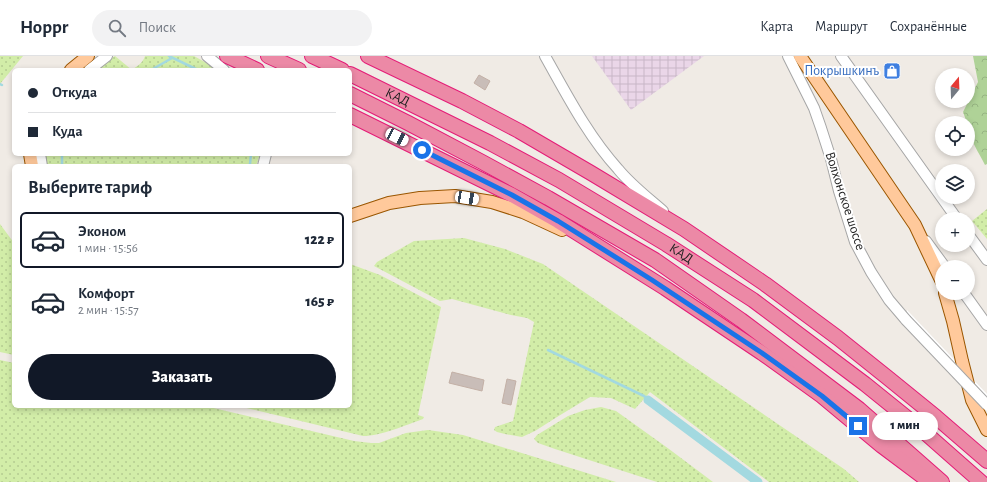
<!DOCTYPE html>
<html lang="ru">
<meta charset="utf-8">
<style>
body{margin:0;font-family:"Alegreya Sans",sans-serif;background:#f2f2f3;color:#1f2937;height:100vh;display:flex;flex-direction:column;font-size:15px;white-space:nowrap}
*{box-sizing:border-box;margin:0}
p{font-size:13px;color:#747a83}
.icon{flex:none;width:22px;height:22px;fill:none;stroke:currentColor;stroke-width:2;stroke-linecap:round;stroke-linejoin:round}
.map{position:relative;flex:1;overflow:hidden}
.panel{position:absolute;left:12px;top:108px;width:340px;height:244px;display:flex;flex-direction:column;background:#fff;border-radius:6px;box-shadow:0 2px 6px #0003}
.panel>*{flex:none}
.top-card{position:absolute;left:12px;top:12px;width:340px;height:88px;border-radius:6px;box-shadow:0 2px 6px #0003;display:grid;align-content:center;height:88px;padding:0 16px;background:#fff}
.needle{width:26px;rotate:19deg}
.controls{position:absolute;left:935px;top:12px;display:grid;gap:8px}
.controls a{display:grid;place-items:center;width:40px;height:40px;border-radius:50%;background:#fff;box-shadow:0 2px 6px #0003;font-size:20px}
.end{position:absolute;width:18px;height:18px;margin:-9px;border:5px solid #1a73e8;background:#fff;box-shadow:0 0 0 2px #fff}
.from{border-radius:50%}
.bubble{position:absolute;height:28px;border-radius:14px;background:#fff;box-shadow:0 2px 6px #0003;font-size:13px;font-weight:800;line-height:28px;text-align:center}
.car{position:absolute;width:12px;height:24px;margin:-12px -6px;border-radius:5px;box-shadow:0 0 3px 1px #0007;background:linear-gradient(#fff 24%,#345 0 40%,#fff 0 76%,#345 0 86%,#fff 0)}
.top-card b{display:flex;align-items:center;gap:14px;height:38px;font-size:15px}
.top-card b+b{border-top:1px solid #e0e1e3}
.top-card i{width:10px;height:10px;background:#1f2937}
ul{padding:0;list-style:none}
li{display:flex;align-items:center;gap:12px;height:56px;margin:0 8px 6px;padding:0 8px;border:2px solid transparent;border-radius:6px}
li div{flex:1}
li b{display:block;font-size:15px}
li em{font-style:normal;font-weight:800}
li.selected{border-color:#111827}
li>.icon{width:36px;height:36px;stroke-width:1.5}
h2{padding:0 16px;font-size:18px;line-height:48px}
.button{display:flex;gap:8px;margin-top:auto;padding:8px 16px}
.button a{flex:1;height:46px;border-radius:24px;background:#111827;color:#fff;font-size:16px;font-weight:800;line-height:46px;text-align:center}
header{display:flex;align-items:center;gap:24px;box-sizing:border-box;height:56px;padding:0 20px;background:#fff;border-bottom:1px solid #e0e1e3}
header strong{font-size:19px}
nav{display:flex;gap:22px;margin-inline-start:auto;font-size:14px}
.search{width:280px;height:36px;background:#f2f2f3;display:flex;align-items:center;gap:10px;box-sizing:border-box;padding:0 14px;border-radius:22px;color:#747a83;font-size:15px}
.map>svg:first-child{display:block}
</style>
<header>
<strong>Hoppr</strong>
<div class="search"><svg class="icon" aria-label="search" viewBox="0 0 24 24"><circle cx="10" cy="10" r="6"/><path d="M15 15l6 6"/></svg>Поиск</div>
<nav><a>Карта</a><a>Маршрут</a><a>Сохранённые</a></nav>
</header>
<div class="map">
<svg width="987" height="426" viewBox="0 0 987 426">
<defs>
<pattern id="industrial-grid" width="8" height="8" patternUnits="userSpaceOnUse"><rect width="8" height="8" fill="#ead6e8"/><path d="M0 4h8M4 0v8" fill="none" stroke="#c8b7c7"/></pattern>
<pattern id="grass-dots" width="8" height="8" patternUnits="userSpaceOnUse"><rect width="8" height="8" fill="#d2eda8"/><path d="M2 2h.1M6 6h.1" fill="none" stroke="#b4cb90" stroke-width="1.8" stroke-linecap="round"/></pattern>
<pattern id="forest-crowns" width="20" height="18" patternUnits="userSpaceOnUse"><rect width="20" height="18" fill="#afd297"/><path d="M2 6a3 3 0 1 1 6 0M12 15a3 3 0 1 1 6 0" fill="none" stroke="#96b482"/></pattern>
</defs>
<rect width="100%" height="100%" fill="#f0ebe5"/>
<path fill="url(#industrial-grid)" d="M592 0H704L631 54Z"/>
<path fill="url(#grass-dots)" d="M0 0H23L0 28Z
M115 0 132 14C137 10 143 7 145 0H194L219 14H93L103 7Z
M41 98H260L256 110H43Z
M987 153V183L972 165Z
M0 168 14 187V299L0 296Z
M464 182 505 193 543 208 844 413 859 426H769L650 336 635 353 611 342 590 341 557 361 535 375 522 381 505 378 497 376 494 374 495 371 513 365 534 266 527 262 511 259 452 243 440 245 374 210 377 206 414 185Z
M350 208 380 219 441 251 418 359 424 361 423 363C406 369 381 380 363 380L238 350H350Z
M0 304 14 307V350H205L354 385 371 387H379L406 377 428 374 463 379 616 426H0Z
M601 351 616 355 669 393 713 426H657L555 393 538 387 534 383 537 379 568 360 585 354Z"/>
<path fill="url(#forest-crowns)" d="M973 0H987V108L985 109C979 97 968 81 968 67H967L963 56 978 26Z"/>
<path fill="#fff" d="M907 254 987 338V355L906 270Z"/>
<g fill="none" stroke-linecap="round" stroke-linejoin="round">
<path stroke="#a3d9e0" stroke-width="2.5" d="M169 0 198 14
M151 14 172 2
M0 28 2 29
M62 98V110
M249 110 250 108 251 98
M548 294 644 340 648 344"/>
<path stroke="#a3d9e0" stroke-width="9" d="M648 344 758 426"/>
</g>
<path fill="#c9bdb8" stroke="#c3b0a6" d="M479 19 490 25 485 34 474 27Z
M452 316 484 324 482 335 449 327Z
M507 323 516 325 511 349 502 347Z"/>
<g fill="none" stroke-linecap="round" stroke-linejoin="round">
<g stroke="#a6a6a6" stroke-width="12">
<path id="minor" d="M207 0 224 14
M545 0C567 39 588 80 618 113 631 129 647 141 663 155
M788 0 814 52 821 72 831 103 839 135 855 186 871 216 889 244 906 264
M841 0 957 163
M89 14 107 0
M40 98 42 110
M263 110 266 98
M968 178 987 204
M926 185 945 211
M964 237 987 269"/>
</g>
<g stroke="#9a5600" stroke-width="14">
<path id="major" d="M800 0 915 169 942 226
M71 14 88 0
M30 98 32 110
M350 160 389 147 420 142 455 140 492 146 523 156 562 174
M945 237 953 265 962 305 972 344 987 374"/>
</g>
<g stroke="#e41c77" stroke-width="16">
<g id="highway">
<path d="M227 0 257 14"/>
<path d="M268 0 299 14"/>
<path d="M312 0 342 14"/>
<path d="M368 0 462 45 519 75 591 117 684 173 765 228 838 282 888 322 936 361 987 405"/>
<path id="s1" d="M350 18 490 87 559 124 666 188 753 244 865 328 922 374 981 426"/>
<path d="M350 38 408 67 482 106 548 142 655 204 741 264 859 353 942 426"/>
<path d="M350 59 512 139 558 165 665 232 762 297 822 340 882 390 926 423"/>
</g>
</g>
<use href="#minor" stroke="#fff" stroke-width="10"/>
<use href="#major" stroke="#ffc99b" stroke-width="12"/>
<use href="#highway" stroke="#ec89a6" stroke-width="14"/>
<g stroke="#a6a6a6" stroke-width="12" stroke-linecap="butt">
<path id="minor-bridge" d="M906 264 987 349"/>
</g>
<use href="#minor-bridge" stroke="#fff" stroke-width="10"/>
</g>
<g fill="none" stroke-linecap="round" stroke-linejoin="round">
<path stroke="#1a73e8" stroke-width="5" d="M422 94 512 139 558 165 652 224 762 297 822 340 858 370"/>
</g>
<defs>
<g id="shop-square" transform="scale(0.9)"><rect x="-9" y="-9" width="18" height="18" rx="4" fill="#3f7fe0" stroke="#fff"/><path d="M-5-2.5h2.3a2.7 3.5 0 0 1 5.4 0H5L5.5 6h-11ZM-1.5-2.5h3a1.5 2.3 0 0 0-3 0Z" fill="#fff"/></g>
</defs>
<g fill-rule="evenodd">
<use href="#shop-square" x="892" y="15"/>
</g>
<g text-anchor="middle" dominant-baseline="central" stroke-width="4" stroke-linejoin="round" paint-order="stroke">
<g font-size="14" fill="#366cbe" stroke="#fff" text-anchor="end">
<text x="879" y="15">Покрышкинъ</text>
</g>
<g font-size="14" fill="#1f1f1f" stroke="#fff">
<text stroke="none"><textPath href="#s1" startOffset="53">КАД</textPath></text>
<text transform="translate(845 145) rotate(72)">Волхонское шоссе</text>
<text stroke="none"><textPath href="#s1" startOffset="377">КАД</textPath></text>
</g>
</g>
</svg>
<div class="controls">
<a><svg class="needle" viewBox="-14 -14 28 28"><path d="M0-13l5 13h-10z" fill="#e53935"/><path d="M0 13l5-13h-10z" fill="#747a83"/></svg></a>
<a><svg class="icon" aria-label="locate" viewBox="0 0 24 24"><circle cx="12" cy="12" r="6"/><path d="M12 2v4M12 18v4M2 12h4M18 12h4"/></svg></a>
<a><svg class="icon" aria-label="layers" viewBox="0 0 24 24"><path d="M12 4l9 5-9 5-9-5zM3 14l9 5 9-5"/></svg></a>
<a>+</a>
<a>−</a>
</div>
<i class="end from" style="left:422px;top:94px"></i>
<i class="end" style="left:858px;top:370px"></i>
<div class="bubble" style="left:872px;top:356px;width:66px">1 мин</div>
<i class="car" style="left:397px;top:81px;rotate:116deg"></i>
<i class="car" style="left:467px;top:142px;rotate:99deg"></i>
<div class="top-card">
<b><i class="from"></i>Откуда</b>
<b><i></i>Куда</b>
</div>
<section class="panel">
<h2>Выберите тариф</h2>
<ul>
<li class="selected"><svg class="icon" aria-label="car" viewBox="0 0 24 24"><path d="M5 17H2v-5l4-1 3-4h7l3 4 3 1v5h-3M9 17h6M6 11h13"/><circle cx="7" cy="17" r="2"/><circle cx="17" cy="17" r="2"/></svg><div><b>Эконом</b><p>1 мин · 15:56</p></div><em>122 ₽</em></li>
<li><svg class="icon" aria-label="car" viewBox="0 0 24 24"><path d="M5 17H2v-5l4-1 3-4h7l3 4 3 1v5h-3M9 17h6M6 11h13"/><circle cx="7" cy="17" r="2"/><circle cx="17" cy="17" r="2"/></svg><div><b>Комфорт</b><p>2 мин · 15:57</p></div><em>165 ₽</em></li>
</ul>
<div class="button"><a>Заказать</a></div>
</section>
</div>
